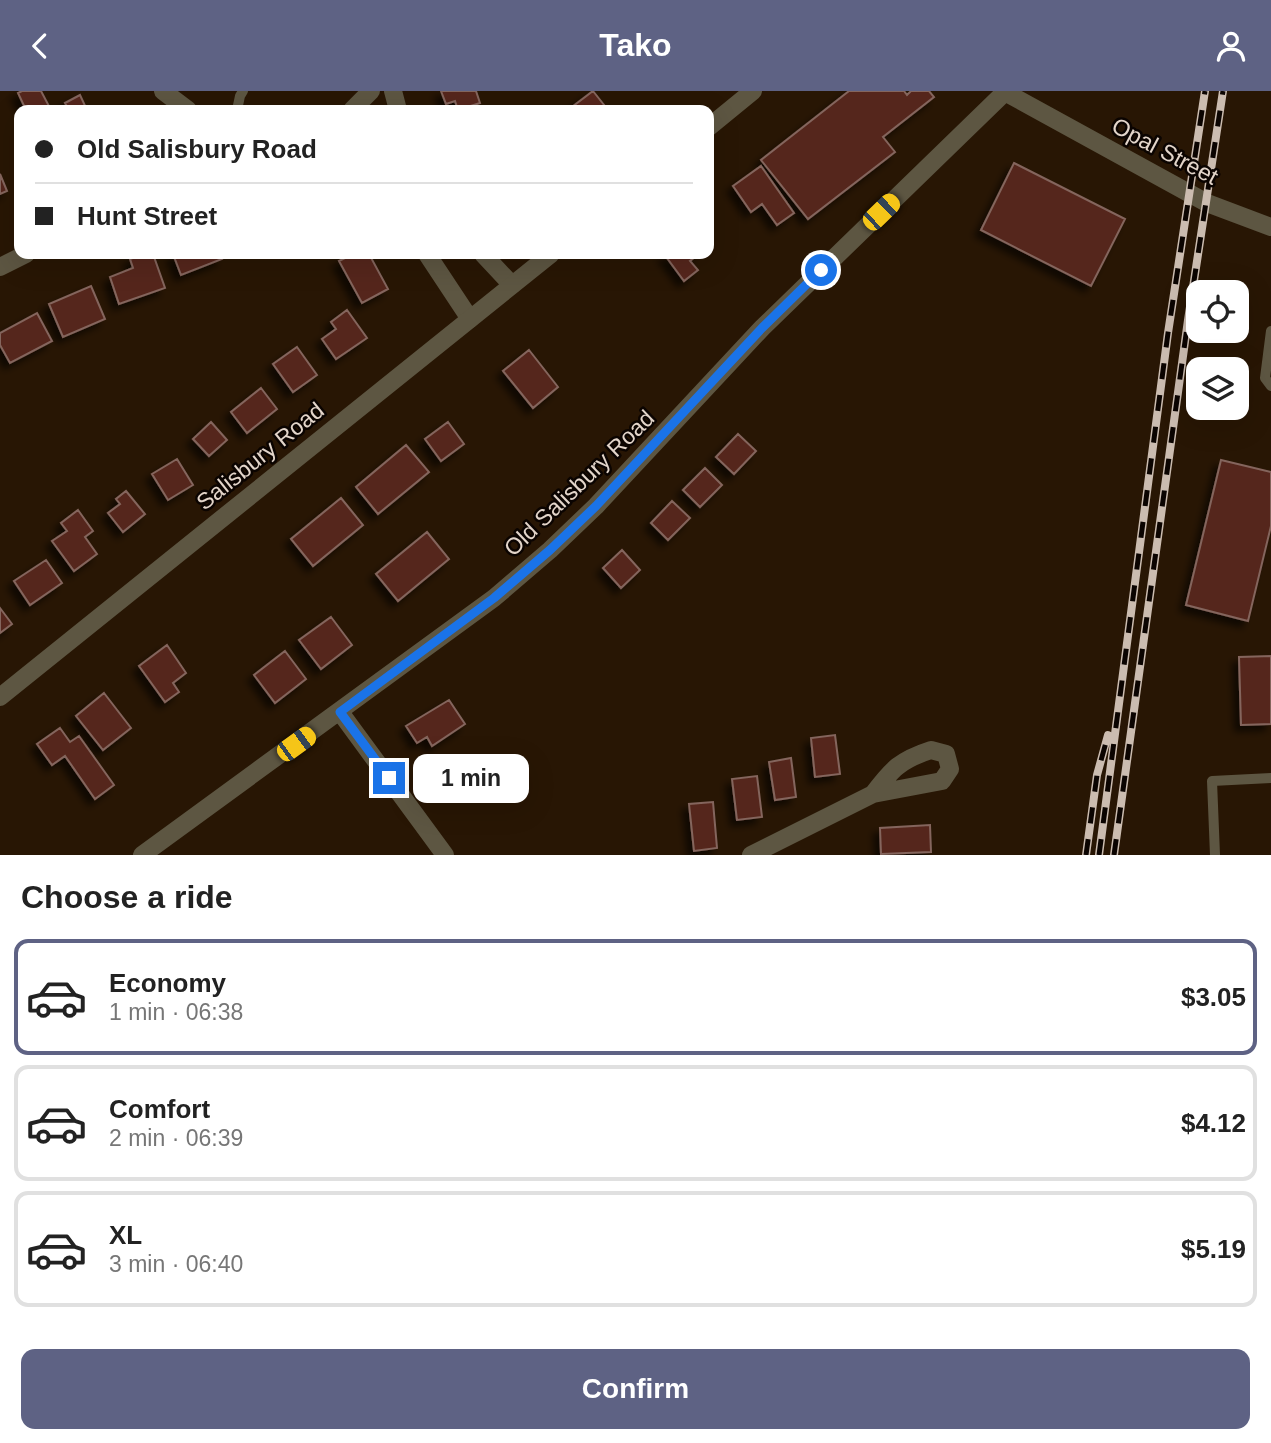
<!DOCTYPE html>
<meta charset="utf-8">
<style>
body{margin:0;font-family:Arial,sans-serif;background:#f2f2f2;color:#222;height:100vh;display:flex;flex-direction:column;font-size:26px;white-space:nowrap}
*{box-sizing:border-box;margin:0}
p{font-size:23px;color:#767676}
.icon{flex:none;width:38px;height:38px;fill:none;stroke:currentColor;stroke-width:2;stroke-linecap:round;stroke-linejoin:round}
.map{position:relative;height:764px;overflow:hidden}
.panel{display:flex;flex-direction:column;background:#fff;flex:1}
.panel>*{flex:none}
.guide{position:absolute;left:14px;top:14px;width:700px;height:154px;border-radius:14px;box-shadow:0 7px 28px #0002;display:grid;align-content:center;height:154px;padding:0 21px;background:#fff}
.buttons{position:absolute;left:1186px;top:189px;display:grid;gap:14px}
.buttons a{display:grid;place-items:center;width:63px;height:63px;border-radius:14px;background:#fff;box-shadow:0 7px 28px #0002;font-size:35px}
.end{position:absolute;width:32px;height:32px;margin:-16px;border:9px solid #1a73e8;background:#fff;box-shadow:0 0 0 4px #fff}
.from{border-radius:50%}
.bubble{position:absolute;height:49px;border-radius:14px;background:#fff;box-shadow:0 7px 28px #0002;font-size:23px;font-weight:700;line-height:49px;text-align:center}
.car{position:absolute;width:21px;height:42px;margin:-21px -10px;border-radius:9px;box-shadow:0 0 5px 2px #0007;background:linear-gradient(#f5c518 24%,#345 0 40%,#f5c518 0 76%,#345 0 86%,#f5c518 0)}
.guide b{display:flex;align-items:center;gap:24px;height:66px;font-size:26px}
.guide b+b{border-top:2px solid #e0e0e0}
.guide i{width:18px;height:18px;background:#222}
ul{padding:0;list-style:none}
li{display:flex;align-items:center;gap:21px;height:116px;margin:0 14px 10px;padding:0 7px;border:4px solid #e0e0e0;border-radius:14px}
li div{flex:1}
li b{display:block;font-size:26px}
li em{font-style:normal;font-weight:700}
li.on{border-color:#5e6284}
li>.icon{width:63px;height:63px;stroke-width:1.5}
h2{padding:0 21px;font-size:32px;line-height:84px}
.action{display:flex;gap:14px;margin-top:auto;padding:14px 21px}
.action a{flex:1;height:80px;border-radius:14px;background:#5e6284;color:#fff;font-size:28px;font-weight:700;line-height:80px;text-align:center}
header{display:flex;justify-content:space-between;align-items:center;height:91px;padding:0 21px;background:#5e6284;color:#fff;font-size:32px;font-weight:700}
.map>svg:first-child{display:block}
</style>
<header><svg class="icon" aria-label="back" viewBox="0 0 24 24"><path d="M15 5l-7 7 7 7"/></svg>Tako<svg class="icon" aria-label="person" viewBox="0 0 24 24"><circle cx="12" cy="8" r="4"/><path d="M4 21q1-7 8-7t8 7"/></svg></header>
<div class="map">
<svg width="1271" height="764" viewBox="0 0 1271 764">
<defs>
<filter id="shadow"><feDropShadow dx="-6" dy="6" stdDeviation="3.5" flood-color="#0009"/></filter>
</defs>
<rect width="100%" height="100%" fill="#281604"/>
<path fill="#55271c" stroke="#84655d" stroke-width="2" filter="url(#shadow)" d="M22 0H41L51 19H26L18 2Z
M441 0H476L480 12 458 19 455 10 446 13Z
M593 0 608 19H568Z
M849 0H904L907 4 911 0H929L934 6 883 46 895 61 808 128 761 69Z
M80 4 87 19H69L65 12Z
M1014 72 1125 128 1091 195 981 139Z
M761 75 794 122 777 134 762 113 751 121 733 95Z
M0 83 7 100 0 103Z
M143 163H153L165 197 119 213 110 186 133 177 130 168Z
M173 163H220L222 168 181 184Z
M353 163H369L388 198 362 212 339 170Z
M664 163H699L690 170 698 179 684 190Z
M91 195 105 228 63 246 49 213Z
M347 219 367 247 336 268 322 248 336 238 331 231Z
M37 222 52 250 10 272 0 254V242Z
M297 256 317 284 293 301 273 273Z
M529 259 558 296 533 317 503 280Z
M261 297 277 318 247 342 231 321Z
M211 331 227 349 209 365 193 348Z
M448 331 464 353 441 370 425 348Z
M738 343 756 360 734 383 716 366Z
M406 354 429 381 378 423 356 396Z
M177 368 193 394 168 409 152 383Z
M1221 369 1271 381V435L1248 530 1186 514Z
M705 377 722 394 700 416 683 399Z
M126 400 145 423 123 441 108 422 120 413 116 408Z
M341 407 363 434 313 475 291 448Z
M672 410 690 427 668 449 651 432Z
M78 419 93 440 85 446 97 463 74 480 52 450 67 440 61 432Z
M427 441 449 468 398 510 376 483Z
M622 459 640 479 621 497 603 477Z
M46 469 62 492 30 514 14 490Z
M0 517 12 533 0 542Z
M331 526 352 554 321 578 299 549Z
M167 554 186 582 173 592 179 601 165 611 139 575Z
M285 560 306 588 275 612 254 584Z
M1271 565V633L1241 634 1239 566Z
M104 602 131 637 103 659 76 625Z
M449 609 465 633 432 655 427 646 417 652 406 635Z
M60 637 70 651 79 645 114 694 95 708 65 665 52 674 37 653Z
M835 644 840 683 815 686 811 647Z
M791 667 796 706 775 709 769 671Z
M757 685 762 726 737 729 732 688Z
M713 711 717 757 694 760 689 713Z
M930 734 931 761 881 763 880 737Z"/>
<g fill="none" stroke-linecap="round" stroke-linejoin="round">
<path stroke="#5d5642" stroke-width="10" d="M237 19 240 5 243 0
M1271 240 1265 287 1271 295
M1215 764 1212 690 1271 687"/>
<path stroke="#5d5642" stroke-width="18" d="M163 0 188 19
M393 0 398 19
M1003 0 1207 112 1271 136
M352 19 371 0
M427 163 470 228
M483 163 512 194
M0 176 26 163
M340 621 445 764
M931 659 946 663 950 678 942 690 873 703C892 678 900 669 931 659Z
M142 764 494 507 550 459 596 415 762 237 1005 1
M751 764 873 703"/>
<path stroke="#5d5642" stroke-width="18" d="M709 36 753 0
M0 606 551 163"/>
<g stroke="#cbbcb0" stroke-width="8">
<path id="rail" d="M1086 764 1097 684 1108 644
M1099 764 1168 242 1205 0
M1114 764 1188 229 1223 0"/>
</g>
<use href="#rail" stroke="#0b0401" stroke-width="5" stroke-dasharray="16" stroke-linecap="butt"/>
</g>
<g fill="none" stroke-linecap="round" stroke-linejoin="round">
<path stroke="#1a73e8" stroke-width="9" d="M389 687 340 621 494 507 550 459 596 415 762 237 821 179"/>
</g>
<g text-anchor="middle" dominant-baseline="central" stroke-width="5" stroke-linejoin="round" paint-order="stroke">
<g font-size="23" fill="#e3d5ca" stroke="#0b0401">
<text transform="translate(1165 60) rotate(28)">Opal Street</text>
<text transform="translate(260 365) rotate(-39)">Salisbury Road</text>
<text transform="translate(579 392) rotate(-44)">Old Salisbury Road</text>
</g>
</g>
</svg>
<div class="buttons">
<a><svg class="icon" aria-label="locate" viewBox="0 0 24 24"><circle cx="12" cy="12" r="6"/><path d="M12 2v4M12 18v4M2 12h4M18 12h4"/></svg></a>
<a><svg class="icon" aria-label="layers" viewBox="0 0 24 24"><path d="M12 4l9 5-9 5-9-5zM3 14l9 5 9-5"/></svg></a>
</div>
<i class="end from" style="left:821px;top:179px"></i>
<i class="end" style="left:389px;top:687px"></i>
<div class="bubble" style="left:413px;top:663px;width:116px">1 min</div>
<i class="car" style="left:881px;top:121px;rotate:46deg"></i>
<i class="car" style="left:296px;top:653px;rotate:54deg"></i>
<div class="guide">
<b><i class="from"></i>Old Salisbury Road</b>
<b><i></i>Hunt Street</b>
</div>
</div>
<section class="panel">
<h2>Choose a ride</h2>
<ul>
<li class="on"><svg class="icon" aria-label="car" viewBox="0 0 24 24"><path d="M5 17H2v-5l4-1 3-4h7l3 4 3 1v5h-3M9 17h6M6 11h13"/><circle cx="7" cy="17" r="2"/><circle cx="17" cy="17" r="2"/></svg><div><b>Economy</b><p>1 min · 06:38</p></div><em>$3.05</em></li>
<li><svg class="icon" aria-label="car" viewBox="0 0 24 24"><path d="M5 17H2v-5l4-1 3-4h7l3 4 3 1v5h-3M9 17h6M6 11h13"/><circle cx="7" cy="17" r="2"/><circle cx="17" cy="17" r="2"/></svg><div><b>Comfort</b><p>2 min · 06:39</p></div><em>$4.12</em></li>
<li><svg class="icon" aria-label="car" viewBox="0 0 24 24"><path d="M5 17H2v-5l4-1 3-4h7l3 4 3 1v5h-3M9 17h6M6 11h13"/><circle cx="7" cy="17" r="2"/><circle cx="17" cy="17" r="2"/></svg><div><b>XL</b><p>3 min · 06:40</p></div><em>$5.19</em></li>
</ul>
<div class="action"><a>Confirm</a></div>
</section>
